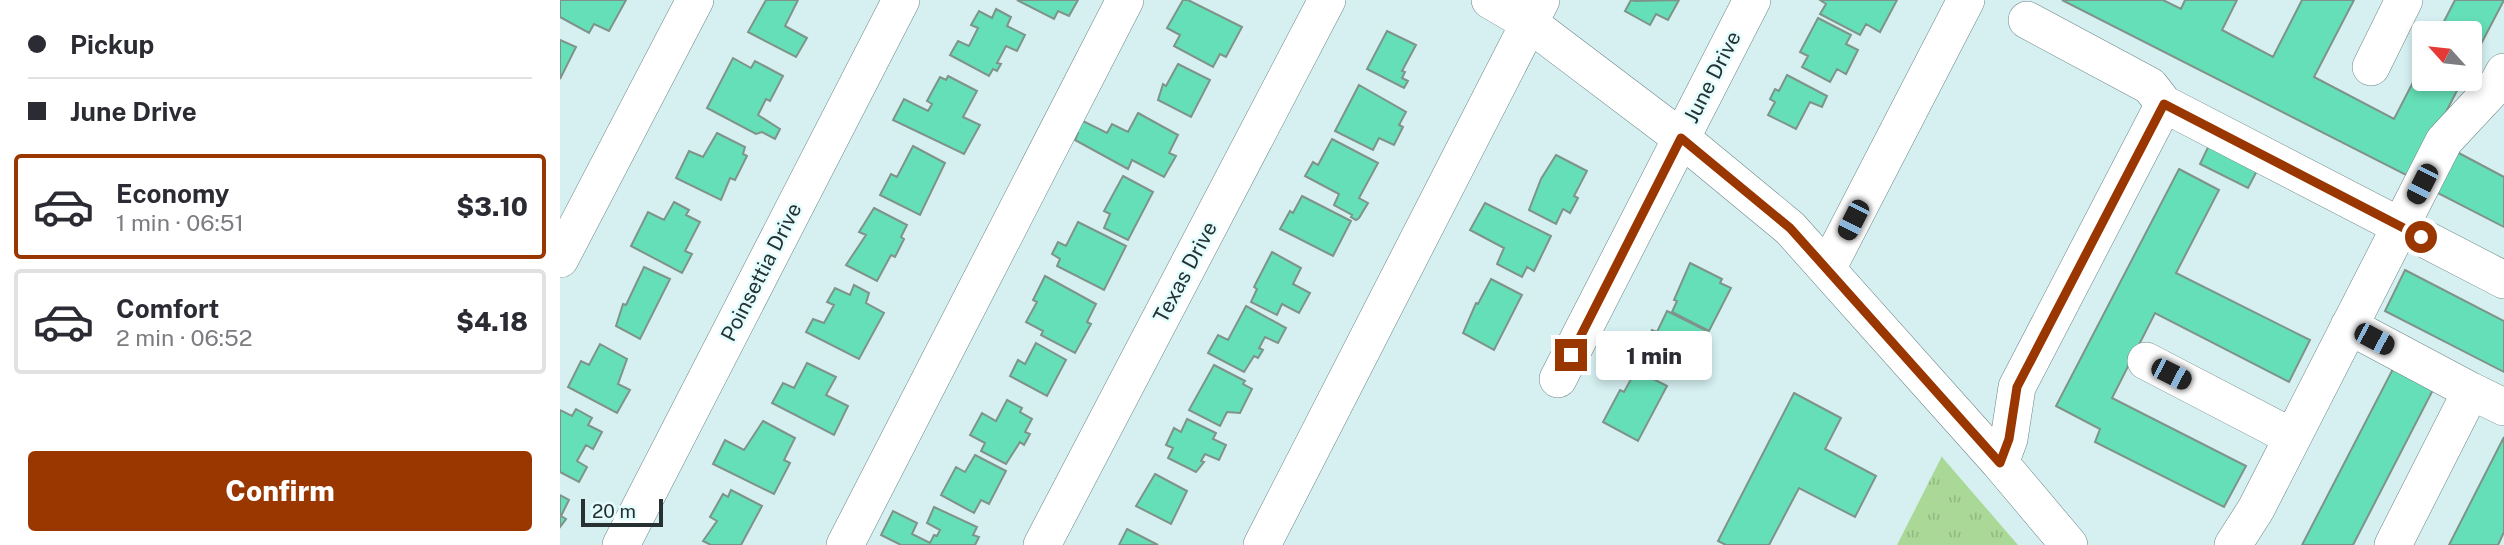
<!DOCTYPE html>
<meta charset="utf-8">
<style>
body{margin:0;font-family:"Public Sans",sans-serif;background:#f2f2f3;color:#2b2b33;height:100vh;display:flex;flex-direction:column;font-size:26px;white-space:nowrap}
*{box-sizing:border-box;margin:0}
p{font-size:23px;color:#7c7c81}
.icon{flex:none;width:38px;height:38px;fill:none;stroke:currentColor;stroke-width:2;stroke-linecap:round;stroke-linejoin:round}
.map{position:relative;flex:1;overflow:hidden}
.side{display:flex;flex-direction:column;background:#fff;width:560px}
.side>*{flex:none}
.guide{display:grid;align-content:center;height:154px;padding:0 28px;background:#fff}
.needle{width:46px;rotate:297deg}
.tools{position:absolute;left:1852px;top:21px;display:grid;gap:14px}
.tools a{display:grid;place-items:center;width:70px;height:70px;border-radius:7px;background:#fff;box-shadow:0 4px 10px #0003;font-size:35px}
.scale{position:absolute;left:21px;bottom:18px;width:82px;box-sizing:border-box;padding-left:7px;border:4px solid #273132;border-top:0;font-size:19px;line-height:24px;white-space:nowrap;color:#273132;-webkit-text-stroke:5px #e3fdfe;paint-order:stroke}
.end{position:absolute;width:32px;height:32px;margin:-16px;border:9px solid #9a3600;background:#fff;box-shadow:0 0 0 4px #fff}
.from{border-radius:50%}
.bubble{position:absolute;height:49px;border-radius:7px;background:#fff;box-shadow:0 4px 10px #0003;font-size:23px;font-weight:800;line-height:49px;text-align:center}
.car{position:absolute;width:21px;height:42px;margin:-21px -10px;border-radius:9px;box-shadow:0 0 5px 2px #0007;background:linear-gradient(#222 24%,#8ab4d8 0 40%,#222 0 76%,#8ab4d8 0 86%,#222 0)}
.guide b{display:flex;align-items:center;gap:24px;height:66px;font-size:26px}
.guide b+b{border-top:2px solid #e1e1e2}
.guide i{width:18px;height:18px;background:#2b2b33}
ul{padding:0;list-style:none}
li{display:flex;align-items:center;gap:21px;height:105px;margin:0 14px 10px;padding:0 14px;border:4px solid #e1e1e2;border-radius:7px}
li div{flex:1}
li b{display:block;font-size:26px}
li em{font-style:normal;font-weight:800}
li.selected{border-color:#9a3600}
li>.icon{width:63px;height:63px;stroke-width:1.5}
.action{display:flex;gap:14px;margin-top:auto;padding:14px 28px}
.action a{flex:1;height:80px;border-radius:7px;background:#9a3600;color:#fff;font-size:28px;font-weight:800;line-height:80px;text-align:center}
main{display:flex;flex:1;min-height:0}
.map>svg:first-child{display:block}
</style>
<main>
<section class="side">
<div class="guide">
<b><i class="from"></i>Pickup</b>
<b><i></i>June Drive</b>
</div>
<ul>
<li class="selected"><svg class="icon" aria-label="car" viewBox="0 0 24 24"><path d="M5 17H2v-5l4-1 3-4h7l3 4 3 1v5h-3M9 17h6M6 11h13"/><circle cx="7" cy="17" r="2"/><circle cx="17" cy="17" r="2"/></svg><div><b>Economy</b><p>1 min · 06:51</p></div><em>$3.10</em></li>
<li><svg class="icon" aria-label="car" viewBox="0 0 24 24"><path d="M5 17H2v-5l4-1 3-4h7l3 4 3 1v5h-3M9 17h6M6 11h13"/><circle cx="7" cy="17" r="2"/><circle cx="17" cy="17" r="2"/></svg><div><b>Comfort</b><p>2 min · 06:52</p></div><em>$4.18</em></li>
</ul>
<div class="action"><a>Confirm</a></div>
</section>
<div class="map">
<svg width="1944" height="545" viewBox="0 0 1944 545">
<defs>
<pattern id="park-tufts" width="24" height="20" patternUnits="userSpaceOnUse" patternTransform="scale(1.75)"><rect width="24" height="20" fill="#aad997"/><path d="M3 7l-1-3M5 7V3M7 7l1-3M15 17l-1-3M17 17v-4M19 17l1-3" fill="none" stroke="#92bb83"/></pattern>
</defs>
<rect width="100%" height="100%" fill="#d6f0f1"/>
<path fill="url(#park-tufts)" d="M1382 456V457L1458 545H1337Z"/>
<path fill="#65dfb7" stroke="#7e938a" stroke-width="2" d="M0 0H66L49 31 34 24 29 33 0 17Z
M206 0H238L225 26 247 38 236 57 188 32Z
M457 0H518L509 16 498 11 494 19Z
M623 0H628L682 27 666 57 660 54 653 67 614 46 620 35 607 28Z
M1071 0 1075 1 1119 0 1108 20 1096 14 1090 25 1065 11Z
M1260 0H1337L1320 32 1306 24 1300 35 1260 14 1266 4Z
M1502 0H1603L1621 9 1625 0H1677L1662 30 1713 57 1742 0H1794L1754 77 1834 119 1864 61V79H1903L1852 178Z
M1895 0H1944L1909 67V33H1878Z
M436 9 451 17 447 26 465 35 457 51 446 46 437 63 441 64 437 71 433 69 429 76 390 55 398 41 409 46 418 28 411 25 419 11 432 18Z
M1258 18 1291 35 1286 44 1298 50 1286 74 1277 69 1270 82 1242 67 1248 56 1240 52Z
M827 31 856 45 842 71 845 72 842 78 848 81 844 88 807 69Z
M0 40 16 47 0 79Z
M173 58 191 68 195 61 223 76 210 101 206 99 198 115 220 129 215 139 202 132 196 134 147 108Z
M618 64 650 80 631 117 598 100 603 84 606 86Z
M1227 75 1267 96 1262 107 1250 102 1236 129 1208 115 1215 102 1210 99 1215 89 1219 91Z
M388 76 417 91 403 117 420 125 404 154 333 120 344 99 368 111 372 104 367 101 380 77 386 80Z
M799 85 846 112 839 125 843 127 834 145 819 138 813 150 775 131Z
M578 113 618 135 609 153 616 156 604 177 572 160 568 169 515 140 518 133 503 125 509 114 547 133 552 124 568 132Z
M157 133 185 147 183 154 187 156 175 180 170 178 161 200 116 178 129 151 143 157Z
M772 139 818 163 799 198 808 203 799 218 796 220 791 217 792 215 774 205 779 194 745 176 753 162 758 165Z
M1651 141 1700 165 1688 188 1640 164Z
M353 146 385 163 360 215 320 195 331 174 337 177Z
M1895 151 1944 177V227L1874 191Z
M996 155 1027 171 1014 196 1018 198 1010 213 1003 209 996 224 969 210 981 179Z
M1619 169 1659 190 1616 273 1750 340 1729 382 1595 313 1552 398 1686 466 1664 507 1535 442 1540 429 1496 406Z
M563 176 593 192 568 240 544 228 550 214 544 211Z
M742 196 791 221 773 256 720 229 730 211 733 213Z
M114 202 129 210 126 215 140 222 125 251 132 254 122 273 71 246 88 212 104 220Z
M925 203 991 236 974 271 967 267 962 277 937 264 944 248 910 230Z
M314 208 347 225 341 237 344 239 335 257 331 255 317 281 286 265 306 235 299 232Z
M518 222 566 246 544 290 497 266 500 259 492 254 498 242 506 246Z
M712 252 741 268 733 284 750 293 739 313 722 304 717 315 691 302 697 289 694 287Z
M1130 263 1162 279 1160 283 1171 288 1149 331 1112 312 1117 301 1114 300Z
M84 267 110 279 80 339 56 326 63 304 66 305Z
M1845 270 1944 321V372L1825 311Z
M485 276 536 304 527 322 531 324 515 353 481 335 483 331 466 322 477 302 473 300Z
M931 279 962 295 934 350 903 333 916 303 918 304Z
M294 285 309 293 306 303 324 313 299 359 246 332 253 319 264 323 274 305 267 302 275 288 290 295Z
M686 306 726 328 718 343 705 337 699 348 703 350 698 358 694 356 684 372 648 353 658 335 668 340Z
M1107 311 1147 331 1137 350 1149 356 1139 377 1110 363 1105 374 1081 362 1087 351 1082 348 1092 330 1097 332Z
M476 343 506 360 487 396 450 376 458 360 465 364Z
M40 344 67 359 58 384 70 390 57 413 8 387 21 361 29 365Z
M247 363 276 377 266 395 288 406 274 435 212 403 223 383 234 388Z
M654 365 685 381 683 384 692 389 680 413 667 412 660 426 629 410Z
M1835 365 1875 386 1793 545H1742Z
M1076 370 1107 386 1078 441 1043 422 1060 390 1064 392Z
M1234 393 1281 418 1265 449 1316 476 1295 517 1239 488 1209 545H1166L1158 541Z
M447 400 462 408 460 412 472 419 465 432 470 434 464 445 460 442 446 464 421 451 425 443 410 435 422 413 436 421Z
M16 409 32 418 28 425 42 432 33 449 26 445 17 461 27 467 19 482 0 472V410L12 416Z
M627 419 656 433 653 439 666 445 659 460 645 454 641 461 644 462 636 472 608 458 613 448 606 445 614 428 621 432Z
M203 421 235 438 224 460 230 463 214 494 153 464 165 440 184 450Z
M1944 437V532L1938 545H1889Z
M415 455 446 471 429 504 421 500 414 513 381 495 396 467 405 472Z
M595 474 627 491 611 524 576 506Z
M171 490 202 506 181 545H151L143 541 157 521 150 517 163 494 168 497Z
M0 495 9 500 1 516 6 519 0 527Z
M374 507 417 527 413 535 419 537 415 545H341L321 535 333 511 357 523 352 534 370 543 374 535 377 536 380 530 367 523Z
M567 529 598 545H559Z"/>
<g fill="none" stroke-linecap="round" stroke-linejoin="round">
<g stroke="#6c8485" stroke-width="38">
<path id="minor" d="M930 0 969 23 1121 138 1230 228 1440 463 1509 545
M1467 20 1590 86 1604 104
M1811 67 1844 0
M0 259 135 0
M1267 269 1406 0
M1789 326 1911 391 1833 545
M1586 361 1732 437
M998 379 1192 0
M1911 391 1944 407
M1440 463 1449 439 1457 387 1604 104 1944 280
M61 545 341 0
M285 545 565 0
M482 545 767 0
M702 545 981 0
M1673 545 1696 509 1884 141 1938 83 1944 72"/>
</g>
<use href="#minor" stroke="#fff" stroke-width="37"/>
</g>
<g fill="none" stroke-linecap="round" stroke-linejoin="round">
<path stroke="#9a3600" stroke-width="9" d="M1011 355 1121 138 1230 228 1440 463 1449 439 1457 387 1604 104 1861 237"/>
</g>
<g text-anchor="middle" dominant-baseline="central" stroke-width="5" stroke-linejoin="round" paint-order="stroke">
<g font-size="21" fill="#273132" stroke="#e3fdfe">
<text transform="translate(1152 77) rotate(-63)">June Drive</text>
<text transform="translate(201 272) rotate(-63)">Poinsettia Drive</text>
<text transform="translate(625 272) rotate(-62)">Texas Drive</text>
</g>
</g>
</svg>
<div class="tools">
<a><svg class="needle" viewBox="-14 -14 28 28"><path d="M0-13l5 13h-10z" fill="#e53935"/><path d="M0 13l5-13h-10z" fill="#7c7c81"/></svg></a>
</div>
<div class="scale">20 m</div>
<i class="end from" style="left:1861px;top:237px"></i>
<i class="end" style="left:1011px;top:355px"></i>
<div class="bubble" style="left:1036px;top:331px;width:116px">1 min</div>
<i class="car" style="left:1862px;top:184px;rotate:207deg"></i>
<i class="car" style="left:1293px;top:220px;rotate:207deg"></i>
<i class="car" style="left:1814px;top:339px;rotate:118deg"></i>
<i class="car" style="left:1611px;top:374px;rotate:117deg"></i>
</div>
</main>
